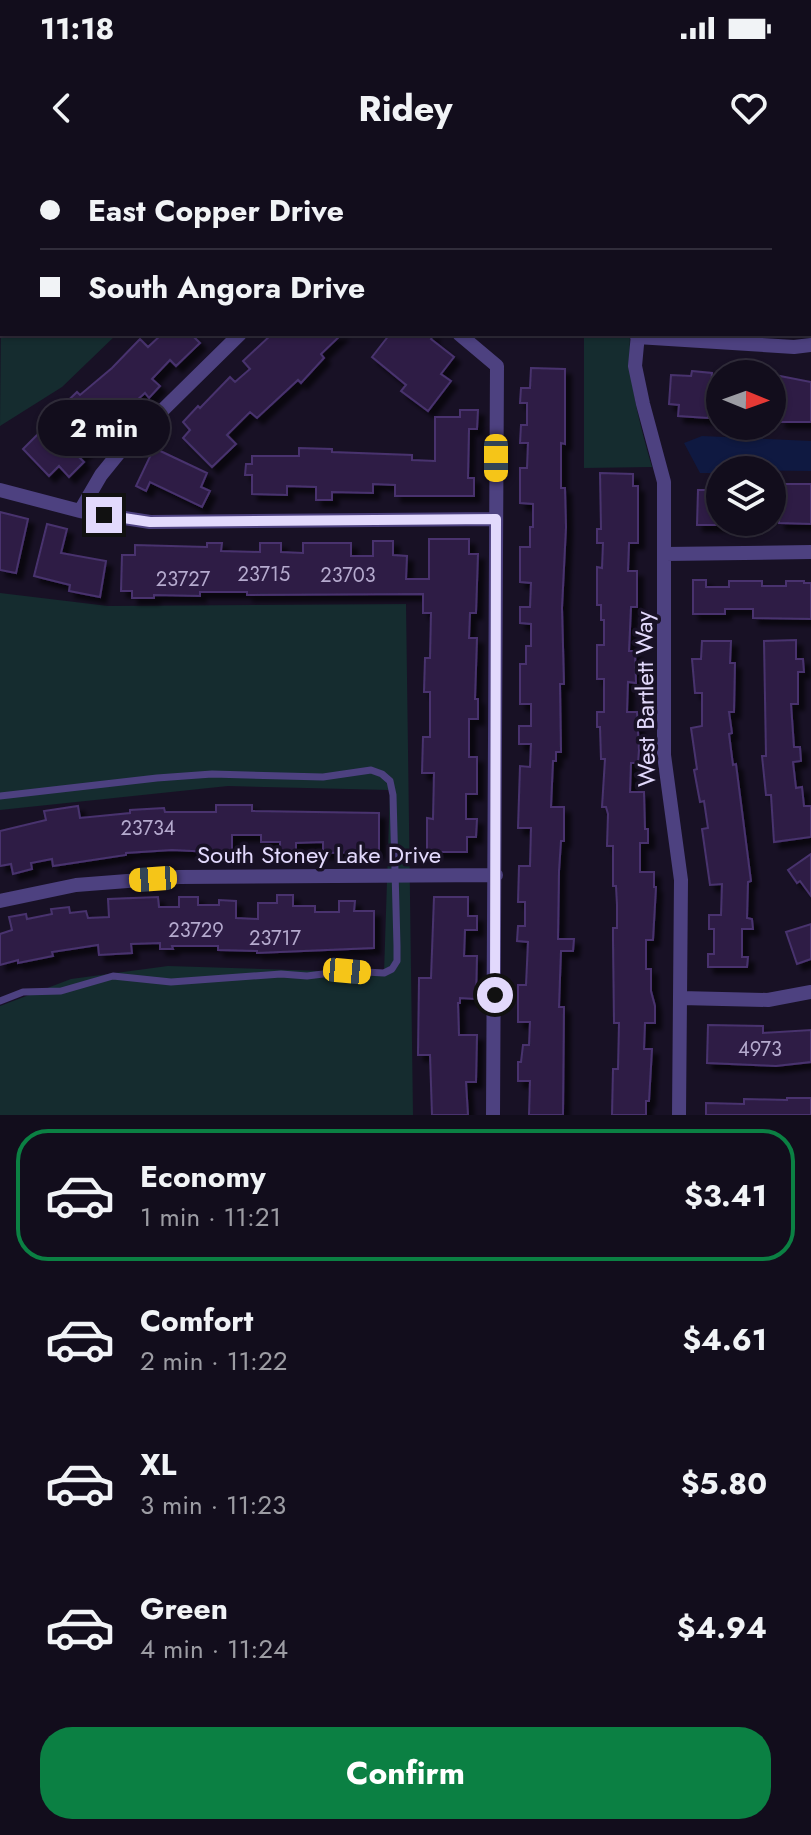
<!DOCTYPE html>
<meta charset="utf-8">
<style>
body{margin:0;font-family:Jost,sans-serif;background:#1b1625;color:#f1f3f6;height:100vh;display:flex;flex-direction:column;font-size:30px;white-space:nowrap}
*{box-sizing:border-box;margin:0}
p{font-size:26px;color:#9c9ca3}
.icon{flex:none;width:44px;height:44px;fill:none;stroke:currentColor;stroke-width:2;stroke-linecap:round;stroke-linejoin:round}
.map{position:relative;height:955px;overflow:hidden}
.sheet{display:flex;flex-direction:column;background:#120d1c;flex:1}
.sheet>*{flex:none}
.hud{position:absolute;left:0px;top:0px;width:812px;height:176px;box-shadow:0 2px 6px #0004,0 0 0 2px #312d3b;display:grid;align-content:center;height:176px;padding:0 40px;background:#120d1c}
.needle{width:52px;rotate:91deg}
.buttons{position:absolute;left:706px;top:200px;display:grid;gap:16px}
.buttons a{display:grid;place-items:center;width:80px;height:80px;border-radius:50%;background:#120d1c;box-shadow:0 2px 6px #0004,0 0 0 2px #312d3b;font-size:40px}
.end{position:absolute;width:36px;height:36px;margin:-18px;border:10px solid #e2d9fc;background:#111;box-shadow:0 0 0 4px #111}
.from{border-radius:50%}
.bubble{position:absolute;height:56px;border-radius:28px;background:#120d1c;box-shadow:0 2px 6px #0004,0 0 0 2px #312d3b;font-size:26px;font-weight:700;line-height:56px;text-align:center}
.car{position:absolute;width:24px;height:48px;margin:-24px -12px;border-radius:10px;box-shadow:0 0 6px 2px #0007;background:linear-gradient(#f5c518 24%,#345 0 40%,#f5c518 0 76%,#345 0 86%,#f5c518 0)}
.hud b{display:flex;align-items:center;gap:28px;height:76px;font-size:30px}
.hud b+b{border-top:2px solid #312d3b}
.hud i{width:20px;height:20px;background:#f1f3f6}
ul{padding:14px 0 0;list-style:none}
li{display:flex;align-items:center;gap:24px;height:132px;margin:0 16px 12px;padding:0 24px;border:4px solid transparent;border-radius:32px}
li div{flex:1}
li b{display:block;font-size:30px}
li em{font-style:normal;font-weight:700}
li.on{border-color:#0b8043}
li>.icon{width:72px;height:72px;stroke-width:1.5}
.button{display:flex;gap:16px;margin-top:auto;padding:16px 40px}
.button a{flex:1;height:92px;border-radius:32px;background:#0b8043;color:#fff;font-size:32px;font-weight:700;line-height:92px;text-align:center}
.status{display:flex;justify-content:space-between;align-items:center;height:56px;padding:0 40px;background:#120d1c;direction:ltr}
.status svg{height:22px;fill:currentColor}
header{display:flex;justify-content:space-between;align-items:center;height:104px;padding:0 40px;background:#120d1c;font-size:36px;font-weight:700}
.map>svg:first-child{display:block}
</style>
<div class="status"><b>11:18</b><svg viewBox="0 0 49 12"><path d="M0 12V9h3v3zM5 12V6h3v6zM10 12V3h3v9zM15 12V0h3v12zM26 1h20v11H26zM47 4h2v5h-2z"/></svg></div>
<header><svg class="icon" aria-label="back" viewBox="0 0 24 24"><path d="M15 5l-7 7 7 7"/></svg>Ridey<svg class="icon" aria-label="heart" viewBox="0 0 24 24"><path d="M12 20l-8-8c-3-5 5-10 8-4 3-6 11-1 8 4z"/></svg></header>
<div class="map">
<svg width="811" height="955" viewBox="0 0 811 955">
<defs>
<filter id="shadow"><feDropShadow dx="6" dy="6" stdDeviation="2" flood-color="#0009"/></filter>
</defs>
<rect width="100%" height="100%" fill="#181125"/>
<path fill="#152c2f" d="M2 45V174H117L62 227 0 266Z
M584 174H630C628 223 639 260 652 307L584 308Z
M0 433 108 446 406 444 413 955H0V846L71 819 168 806 384 813 390 630 228 626 0 650Z"/>
<path fill="#0f1941" d="M702 276 811 281V311L720 310V313H700L684 283Z"/>
<path fill="#2d1f45" stroke="#48336e" stroke-width="2" filter="url(#shadow)" d="M162 174H191L200 183 176 206 170 200 152 219 160 226 149 238 145 233 108 266 110 268 79 297 84 302 69 317 59 306 49 316 23 289 54 258 52 256 77 232 80 235 112 208 140 179 148 187Z
M272 174H342L321 194 324 198 301 223 298 220 257 258 250 252 227 275 236 284 212 307 183 278 190 270 183 262 198 246 200 248 230 217 235 222 250 209 243 201Z
M390 174H434L431 179 454 197 441 214 451 221 428 251 401 231 406 225 372 197Z
M531 208 565 209V284L561 283V328H565L566 367 562 448 564 524H560L561 592H556V601H553L551 647H564V681H561L559 711 558 779H574L573 791H561L560 818 559 847H564L563 955H529L530 921H518V902H521L523 885H529L530 862H518V825H526L528 782 517 781 518 766H525V742H518L519 706H530L531 668H518L520 606 530 607 531 584H519V566H531V544H520V504H526V486H531V464L520 463V447H530L531 423 520 422V387H530V367H533V344L520 343V308H527L528 283H520L521 265H527V243H520L521 228H530Z
M692 211 712 213 708 258 678 256 679 245 669 244 671 215 691 216Z
M780 216 811 222V262H780Z
M460 250H478L477 269H469L468 318H474V336H395V325L373 324V333L332 332V340H316V327L287 326V335L252 334V315H245L246 304H252V296H299V288L332 289V292L412 295V300L435 301V257H460Z
M154 288 207 313 201 327 210 331 202 347 150 322 146 331 136 326Z
M600 313 633 314V326H638V383H629L628 411H637V447H631L629 491H635L636 523 628 522 627 552H637L639 590 638 603H631L630 632H644L645 669H648V683H640V712H654V727H656L653 780H646V809H651V831L655 846V863H645L644 889H652L649 941H646V955H612L613 909H618L619 863H614L613 780V768H617V745L616 726H613V686H607L608 654 606 647H602L605 599H601L600 567H597V552H604V519H597V485H604V460H601V445H597V407L602 408 603 383H597V369H601Z
M780 324H811V364L779 363Z
M698 330H720V365H697Z
M0 352 28 359 16 413 0 410Z
M47 364 67 369 61 393 106 401 100 437 69 431 70 425 34 416Z
M429 379H469V394H478L476 453H470L469 478H477L475 539H478V559H469V597H477V634H466V659H477L476 677H467V692H427V658L433 659 434 613H422L423 577H430V532H424L425 498H430L431 453H423V434L247 435V432H200V436L154 435V438H132V431H121L122 395H135V385L207 387V383H222L221 391 260 392V383H281V392L303 393V383H351V396H373V381H393V395L407 396 406 419H429Z
M693 420H706V427H729V421H762V426H786V421H804V423H811V459L753 458V449H725V454H693Z
M796 480V499H803L804 512H798V544H791L794 587H800L801 601 793 602 796 628 802 627 804 646H811V677L774 682 771 635H766L762 596H766L764 481Z
M702 481H731L730 503H735L734 552H729L732 573 729 574 733 605 736 604 751 721 748 722 747 758 752 759 753 769H742V797H748L747 807H708V794H714V769H709V755H721L722 724 710 725 702 669 708 668 704 641 700 642 694 610 697 609 691 568 702 566V533H695L692 499H701Z
M216 645H252V651L379 653V692L323 693V682L296 683V694H280V682H261V675H232V693L172 690 126 693V695L53 706 52 699 31 703 32 709 13 714 11 704 0 706V671L46 660 44 651 78 646 80 658 130 653V650L164 648 165 652H216Z
M811 694V736L800 721 797 723 788 710Z
M277 735H293V746H315V752H339V741H355L354 751H374V788L257 793V791L218 790V786H172L173 789H160V783L131 784 132 793 99 795 98 785 52 792 53 796 18 803V800L0 805V774L12 770 9 757 26 754 27 759 52 754 51 749 69 747 70 753 86 751 88 758 109 757 108 739 158 737 159 747H179V737H198V745H219V740L236 741V758L258 759V743H277Z
M434 737H468V756H477V770H465L464 796H477L476 839 460 838V843H458L459 875H477L476 922H466L468 955H432L430 895H418L419 818H431Z
M811 764V799L797 804 786 772Z
M708 865 763 866V873L811 870V902L776 906 707 903Z
M787 938H811V955H706V943L744 944V939L787 940Z"/>
<g fill="none" stroke-linecap="round" stroke-linejoin="round">
<path stroke="#4d4180" stroke-width="7" d="M258 2 261 0
M0 111 2 113
M0 636 157 618 212 614 323 617 371 610 382 614 390 621 393 635 397 786V801L392 809 384 813 347 811 307 816 281 814 171 822 113 816 61 831 23 832 0 841"/>
<path stroke="#4d4180" stroke-width="14" d="M393 2 394 0
M675 2V0
M459 174 497 206 493 955
M638 174 635 206 643 244 664 322V595L681 720 679 955
M637 177 794 187 811 185
M0 330 80 351 150 362 496 359
M80 351 101 315 118 294 240 174
M665 394 811 392
M0 741 76 725 179 717 496 715
M681 838 768 840 811 832"/>
</g>
<g fill="none" stroke-linecap="round" stroke-linejoin="round">
<path stroke="#e2d9fc" stroke-width="10" d="M104 355 150 362 496 359 495 835"/>
</g>
<g text-anchor="middle" dominant-baseline="central" stroke-width="7" stroke-linejoin="round" paint-order="stroke">
<g font-size="20" fill="#b5aace">
<text x="264" y="414">23715</text>
<text x="348" y="415">23703</text>
<text x="183" y="419">23727</text>
<text x="148" y="668">23734</text>
<text x="196" y="770">23729</text>
<text x="275" y="778">23717</text>
<text x="760" y="889">4973</text>
</g>
<g font-size="24" fill="#e2d9fc" stroke="#181125">
<text transform="translate(645 539) rotate(-91)">West Bartlett Way</text>
<text x="319" y="694">South Stoney Lake Drive</text>
</g>
</g>
</svg>
<div class="buttons">
<a><svg class="needle" viewBox="-14 -14 28 28"><path d="M0-13l5 13h-10z" fill="#e53935"/><path d="M0 13l5-13h-10z" fill="#9c9ca3"/></svg></a>
<a><svg class="icon" aria-label="layers" viewBox="0 0 24 24"><path d="M12 4l9 5-9 5-9-5zM3 14l9 5 9-5"/></svg></a>
</div>
<i class="end from" style="left:495px;top:835px"></i>
<i class="end" style="left:104px;top:355px"></i>
<div class="bubble" style="left:38px;top:240px;width:132px">2 min</div>
<i class="car" style="left:496px;top:298px;rotate:180deg"></i>
<i class="car" style="left:153px;top:719px;rotate:266deg"></i>
<i class="car" style="left:347px;top:811px;rotate:95deg"></i>
<div class="hud">
<b><i class="from"></i>East Copper Drive</b>
<b><i></i>South Angora Drive</b>
</div>
</div>
<section class="sheet">
<ul>
<li class="on"><svg class="icon" aria-label="car" viewBox="0 0 24 24"><path d="M5 17H2v-5l4-1 3-4h7l3 4 3 1v5h-3M9 17h6M6 11h13"/><circle cx="7" cy="17" r="2"/><circle cx="17" cy="17" r="2"/></svg><div><b>Economy</b><p>1 min · 11:21</p></div><em>$3.41</em></li>
<li><svg class="icon" aria-label="car" viewBox="0 0 24 24"><path d="M5 17H2v-5l4-1 3-4h7l3 4 3 1v5h-3M9 17h6M6 11h13"/><circle cx="7" cy="17" r="2"/><circle cx="17" cy="17" r="2"/></svg><div><b>Comfort</b><p>2 min · 11:22</p></div><em>$4.61</em></li>
<li><svg class="icon" aria-label="car" viewBox="0 0 24 24"><path d="M5 17H2v-5l4-1 3-4h7l3 4 3 1v5h-3M9 17h6M6 11h13"/><circle cx="7" cy="17" r="2"/><circle cx="17" cy="17" r="2"/></svg><div><b>XL</b><p>3 min · 11:23</p></div><em>$5.80</em></li>
<li><svg class="icon" aria-label="car" viewBox="0 0 24 24"><path d="M5 17H2v-5l4-1 3-4h7l3 4 3 1v5h-3M9 17h6M6 11h13"/><circle cx="7" cy="17" r="2"/><circle cx="17" cy="17" r="2"/></svg><div><b>Green</b><p>4 min · 11:24</p></div><em>$4.94</em></li>
</ul>
<div class="button"><a>Confirm</a></div>
</section>
